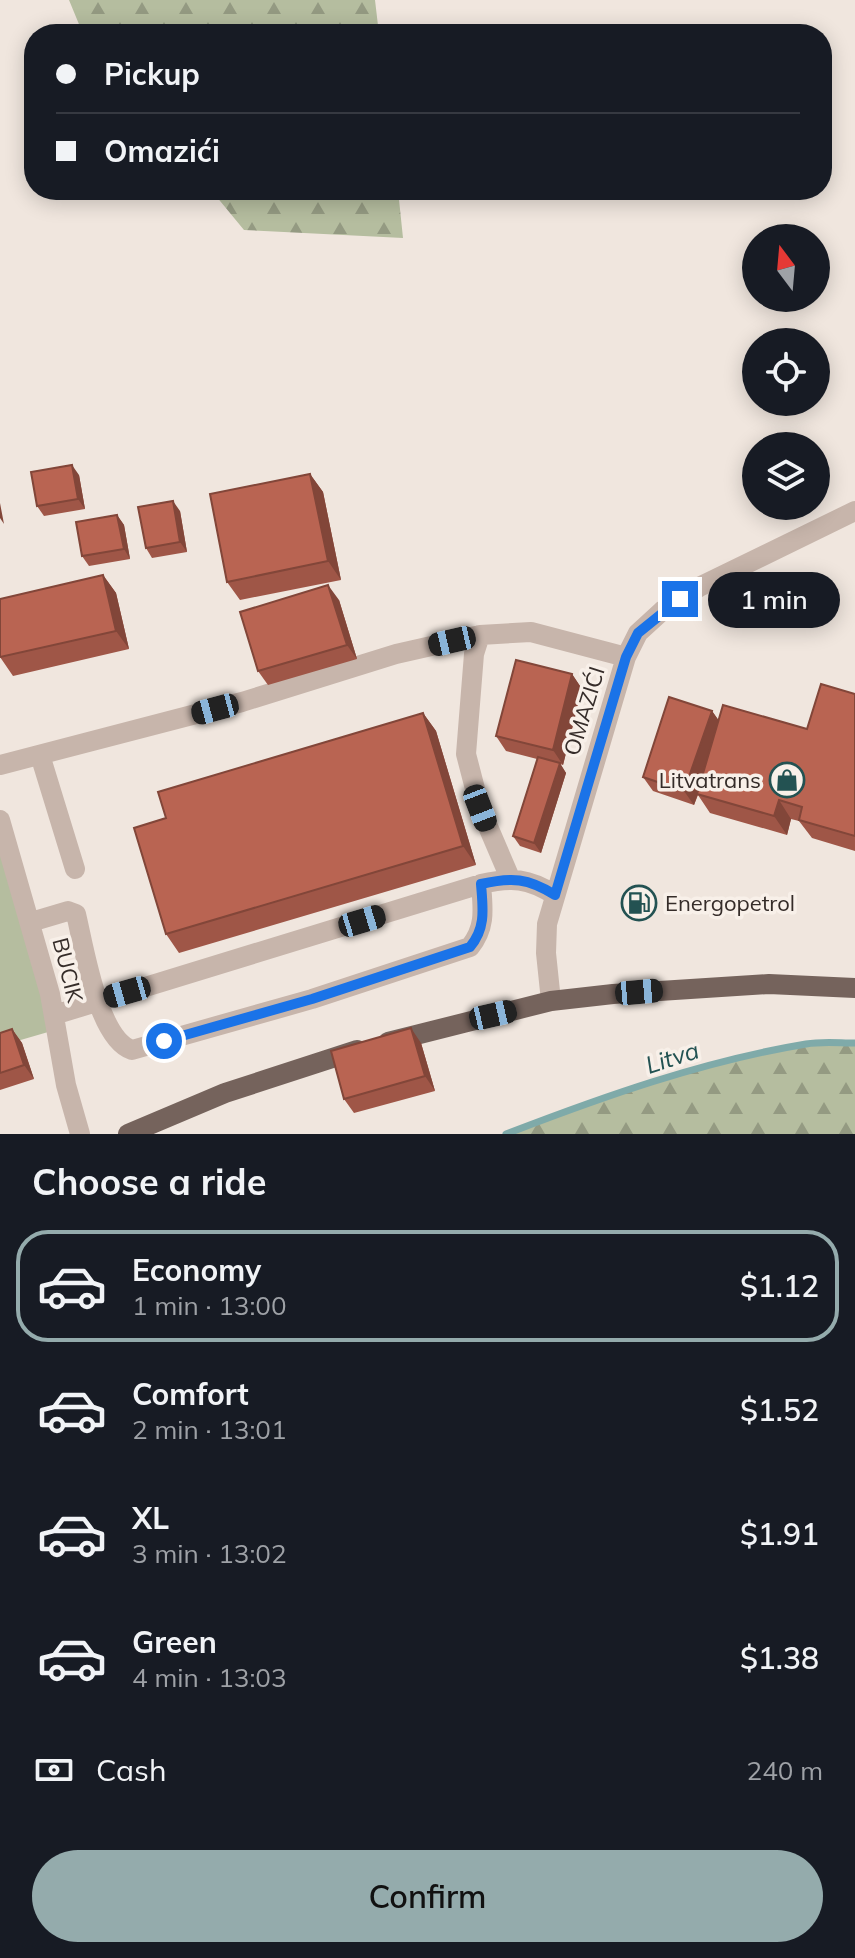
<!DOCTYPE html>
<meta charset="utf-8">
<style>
body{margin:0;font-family:Mulish,sans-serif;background:#242831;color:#f1f3f6;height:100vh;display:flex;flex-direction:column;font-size:30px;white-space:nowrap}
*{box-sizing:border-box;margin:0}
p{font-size:26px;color:#9ea1a6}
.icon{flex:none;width:44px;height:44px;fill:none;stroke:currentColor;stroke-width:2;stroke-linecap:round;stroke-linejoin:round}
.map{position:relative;height:1134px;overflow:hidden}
.details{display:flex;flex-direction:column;background:#171b24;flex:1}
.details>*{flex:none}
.top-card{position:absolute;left:24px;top:24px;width:808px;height:176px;border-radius:32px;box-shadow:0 4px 20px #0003;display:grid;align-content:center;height:176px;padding:0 32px;background:#171b24}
.needle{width:52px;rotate:344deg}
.fabs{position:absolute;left:742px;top:224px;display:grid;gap:16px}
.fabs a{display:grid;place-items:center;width:88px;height:88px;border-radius:50%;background:#171b24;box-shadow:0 4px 20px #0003;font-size:40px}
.end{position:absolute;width:36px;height:36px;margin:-18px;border:10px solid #1a73e8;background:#fff;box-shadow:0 0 0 4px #fff}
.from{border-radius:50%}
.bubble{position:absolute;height:56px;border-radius:28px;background:#171b24;box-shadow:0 4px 20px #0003;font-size:26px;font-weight:600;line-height:56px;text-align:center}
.car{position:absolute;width:24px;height:48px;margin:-24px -12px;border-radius:10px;box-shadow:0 0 6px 2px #0007;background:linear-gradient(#222 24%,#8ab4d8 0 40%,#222 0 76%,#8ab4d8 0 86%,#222 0)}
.top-card b{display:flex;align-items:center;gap:28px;height:76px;font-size:30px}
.top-card b+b{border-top:2px solid #363941}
.top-card i{width:20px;height:20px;background:#f1f3f6}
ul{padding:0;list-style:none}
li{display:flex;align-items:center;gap:24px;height:112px;margin:0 16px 12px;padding:0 16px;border:4px solid transparent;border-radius:32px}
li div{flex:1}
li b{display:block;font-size:30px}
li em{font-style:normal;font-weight:600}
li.selected{border-color:#94abac}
li>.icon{width:72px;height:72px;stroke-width:1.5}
h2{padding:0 32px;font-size:36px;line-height:96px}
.pay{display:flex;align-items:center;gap:20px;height:88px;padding:0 32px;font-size:30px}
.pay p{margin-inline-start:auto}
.primary-button{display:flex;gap:16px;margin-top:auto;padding:16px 32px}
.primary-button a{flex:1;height:92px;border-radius:48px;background:#94abac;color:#111;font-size:32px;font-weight:600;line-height:92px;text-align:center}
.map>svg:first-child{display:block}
</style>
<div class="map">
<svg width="855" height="1134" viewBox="0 0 855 1134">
<defs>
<pattern id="forest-firs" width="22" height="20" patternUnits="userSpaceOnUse" patternTransform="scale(2)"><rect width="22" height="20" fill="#b5bd9f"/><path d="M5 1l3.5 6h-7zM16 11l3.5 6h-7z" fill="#949a82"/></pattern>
</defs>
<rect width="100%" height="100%" fill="#f0e6de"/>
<path fill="#b5bd9f" d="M0 849 55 1030 0 1046Z"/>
<path fill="url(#forest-firs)" d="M69 0H375L379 34H83Z
M211 190H398L403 238 244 230Z
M855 1042V1134H506C615 1092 738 1045 855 1042Z"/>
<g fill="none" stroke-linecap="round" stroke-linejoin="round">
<path stroke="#7faaa9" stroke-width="7" d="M506 1134C602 1097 703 1061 806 1044 822 1041 839 1043 855 1043"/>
<path stroke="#c7b5ab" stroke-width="20" d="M40 755 75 869
M0 765 242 702 396 654 480 635
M0 820 50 994 66 1085 80 1134
M510 878 480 808 466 754 474 654 480 635 531 632 626 657
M31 922 68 911 76 914C84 947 98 1039 132 1050L312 999 470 947C486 927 483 909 481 884
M551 1001 546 953 547 924 626 657 638 633 662 611 699 587 855 511
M54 1015 481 884C512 877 528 878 555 895"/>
<path stroke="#75635c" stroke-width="20" d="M388 1042 551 1001 613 994 769 984 855 988
M128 1134 225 1093 357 1050"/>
</g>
<path fill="#9f5647" d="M310 474 323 492 341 580 240 600 227 582Z
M79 475 85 509 44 516 37 506Z
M180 511 187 552 152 558 146 548Z
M117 515 124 525 130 559 89 566 82 556Z
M103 575 116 593 129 649 13 676 0 657Z
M339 600 357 659 268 685 258 671Z
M572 674 582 689 563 765 560 764 566 773 541 853 520 846 513 836 537 759 506 751 496 736Z
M855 694V851L812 838 799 821 791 819 787 835 710 813 698 795 694 805 653 791 643 777 712 711 719 721 807 729Z
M423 713 436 731 476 865 179 953 166 934V818Z
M12 1029 22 1043 34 1079 0 1090V1033Z
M421 1043 435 1091 354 1113 344 1099Z"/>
<path fill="#824639" d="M72 465 79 475 85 509 78 499Z
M310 474 323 492 341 580 328 561Z
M173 501 180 511 187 552 180 542Z
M0 503 4 524 0 518Z
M117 515 124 525 130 559 124 549Z
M103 575 116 593 129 649 116 631Z
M328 585 339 600 357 659 347 645Z
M572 674 582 689 563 765 553 750Z
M712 711 722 725 694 805 684 791Z
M423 713 436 731 476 865 463 846Z
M560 763 566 773 541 853 534 843Z
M779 800 791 819 787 835 774 816Z
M411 1028 421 1043 435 1091 425 1076Z
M12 1029 22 1043 34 1079 24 1065Z"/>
<path fill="#b96452" stroke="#824639" stroke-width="2" d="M72 465 78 499 37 506 31 472Z
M310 474 328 561 227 582 210 494Z
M173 501 180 542 146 548 138 507Z
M117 515 124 549 82 556 76 522Z
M103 575 116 631 0 657V599Z
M328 585 347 645 258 671 240 612Z
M516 660 572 674 553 750 496 736Z
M821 684 855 694V836L799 820 802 807 779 800 774 816 697 794 723 705 807 729Z
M669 697 712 711 684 791 643 777Z
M423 713 463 846 166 934 134 828 166 818 158 792Z
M538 757 560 763 534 843 513 836Z
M411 1028 425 1076 344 1099 331 1051Z
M12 1029 24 1065 0 1073V1033Z"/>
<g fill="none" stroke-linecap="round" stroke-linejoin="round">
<path stroke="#1a73e8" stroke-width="10" d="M164 1041 312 999 470 947C486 928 483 909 481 884 512 877 528 878 555 895L626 657 638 633 680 599"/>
</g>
<defs>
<g id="shop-ring" transform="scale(1.8)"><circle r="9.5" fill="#f8f0e9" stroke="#235252" stroke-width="1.5"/><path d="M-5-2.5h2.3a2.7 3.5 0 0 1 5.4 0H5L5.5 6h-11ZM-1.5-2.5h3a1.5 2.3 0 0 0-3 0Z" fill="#235252"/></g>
<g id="fuel-ring" transform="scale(1.8)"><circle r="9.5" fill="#f8f0e9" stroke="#235252" stroke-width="1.5"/><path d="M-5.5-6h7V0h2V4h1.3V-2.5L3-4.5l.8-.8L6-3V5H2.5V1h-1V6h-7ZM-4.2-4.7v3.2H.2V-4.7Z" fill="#235252"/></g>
</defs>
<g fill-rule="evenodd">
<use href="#shop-ring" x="787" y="780"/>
<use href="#fuel-ring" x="639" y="903"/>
</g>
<g text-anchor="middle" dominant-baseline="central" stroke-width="7" stroke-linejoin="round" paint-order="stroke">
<g font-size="22" fill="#352c29" stroke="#f8f0e9">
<text transform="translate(584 711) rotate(-73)">OMAZIĆI</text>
<text transform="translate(68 970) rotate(76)">BUCIK</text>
</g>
<g font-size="22" fill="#352c29" stroke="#f8f0e9" text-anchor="end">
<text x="761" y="780">Litvatrans</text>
<text x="665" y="903" text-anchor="start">Energopetrol</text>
</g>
<g font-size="24" font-style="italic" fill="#235252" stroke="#f8f0e9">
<text transform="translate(672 1057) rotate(-18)">Litva</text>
</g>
</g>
</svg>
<div class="fabs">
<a><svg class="needle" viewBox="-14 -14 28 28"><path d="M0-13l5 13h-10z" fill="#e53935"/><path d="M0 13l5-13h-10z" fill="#9ea1a6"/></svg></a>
<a><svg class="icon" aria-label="locate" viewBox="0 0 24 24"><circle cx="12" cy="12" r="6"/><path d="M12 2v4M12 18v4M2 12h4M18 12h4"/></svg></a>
<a><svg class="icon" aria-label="layers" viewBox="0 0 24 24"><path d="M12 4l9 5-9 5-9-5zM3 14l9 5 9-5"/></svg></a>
</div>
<i class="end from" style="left:164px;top:1041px"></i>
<i class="end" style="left:680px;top:599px"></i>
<div class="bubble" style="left:708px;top:572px;width:132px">1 min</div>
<i class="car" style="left:452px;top:641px;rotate:257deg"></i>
<i class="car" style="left:215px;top:709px;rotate:255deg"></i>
<i class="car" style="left:480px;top:808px;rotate:159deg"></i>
<i class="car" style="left:362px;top:921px;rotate:73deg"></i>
<i class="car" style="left:127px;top:992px;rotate:254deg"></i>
<i class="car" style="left:639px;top:992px;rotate:85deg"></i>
<i class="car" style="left:493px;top:1015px;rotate:77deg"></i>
<div class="top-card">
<b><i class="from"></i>Pickup</b>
<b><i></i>Omazići</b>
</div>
</div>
<section class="details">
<h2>Choose a ride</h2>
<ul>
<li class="selected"><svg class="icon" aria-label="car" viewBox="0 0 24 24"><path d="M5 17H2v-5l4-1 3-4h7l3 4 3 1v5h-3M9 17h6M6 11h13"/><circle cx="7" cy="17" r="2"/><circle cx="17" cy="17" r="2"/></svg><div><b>Economy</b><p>1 min · 13:00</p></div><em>$1.12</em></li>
<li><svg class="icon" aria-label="car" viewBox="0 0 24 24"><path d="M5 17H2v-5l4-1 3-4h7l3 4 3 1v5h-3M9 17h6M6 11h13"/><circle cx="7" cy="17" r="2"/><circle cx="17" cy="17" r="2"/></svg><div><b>Comfort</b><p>2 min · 13:01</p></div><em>$1.52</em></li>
<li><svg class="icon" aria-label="car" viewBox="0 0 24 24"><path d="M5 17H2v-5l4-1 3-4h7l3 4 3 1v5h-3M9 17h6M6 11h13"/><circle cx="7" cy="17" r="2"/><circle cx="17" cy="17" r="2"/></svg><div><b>XL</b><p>3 min · 13:02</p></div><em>$1.91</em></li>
<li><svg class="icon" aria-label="car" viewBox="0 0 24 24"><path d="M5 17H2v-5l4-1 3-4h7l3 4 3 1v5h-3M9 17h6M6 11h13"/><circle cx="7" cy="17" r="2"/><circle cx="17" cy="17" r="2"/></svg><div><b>Green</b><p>4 min · 13:03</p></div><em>$1.38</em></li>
</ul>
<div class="pay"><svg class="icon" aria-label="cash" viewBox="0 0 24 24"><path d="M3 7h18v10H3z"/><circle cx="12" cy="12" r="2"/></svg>Cash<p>240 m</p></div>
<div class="primary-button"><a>Confirm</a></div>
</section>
